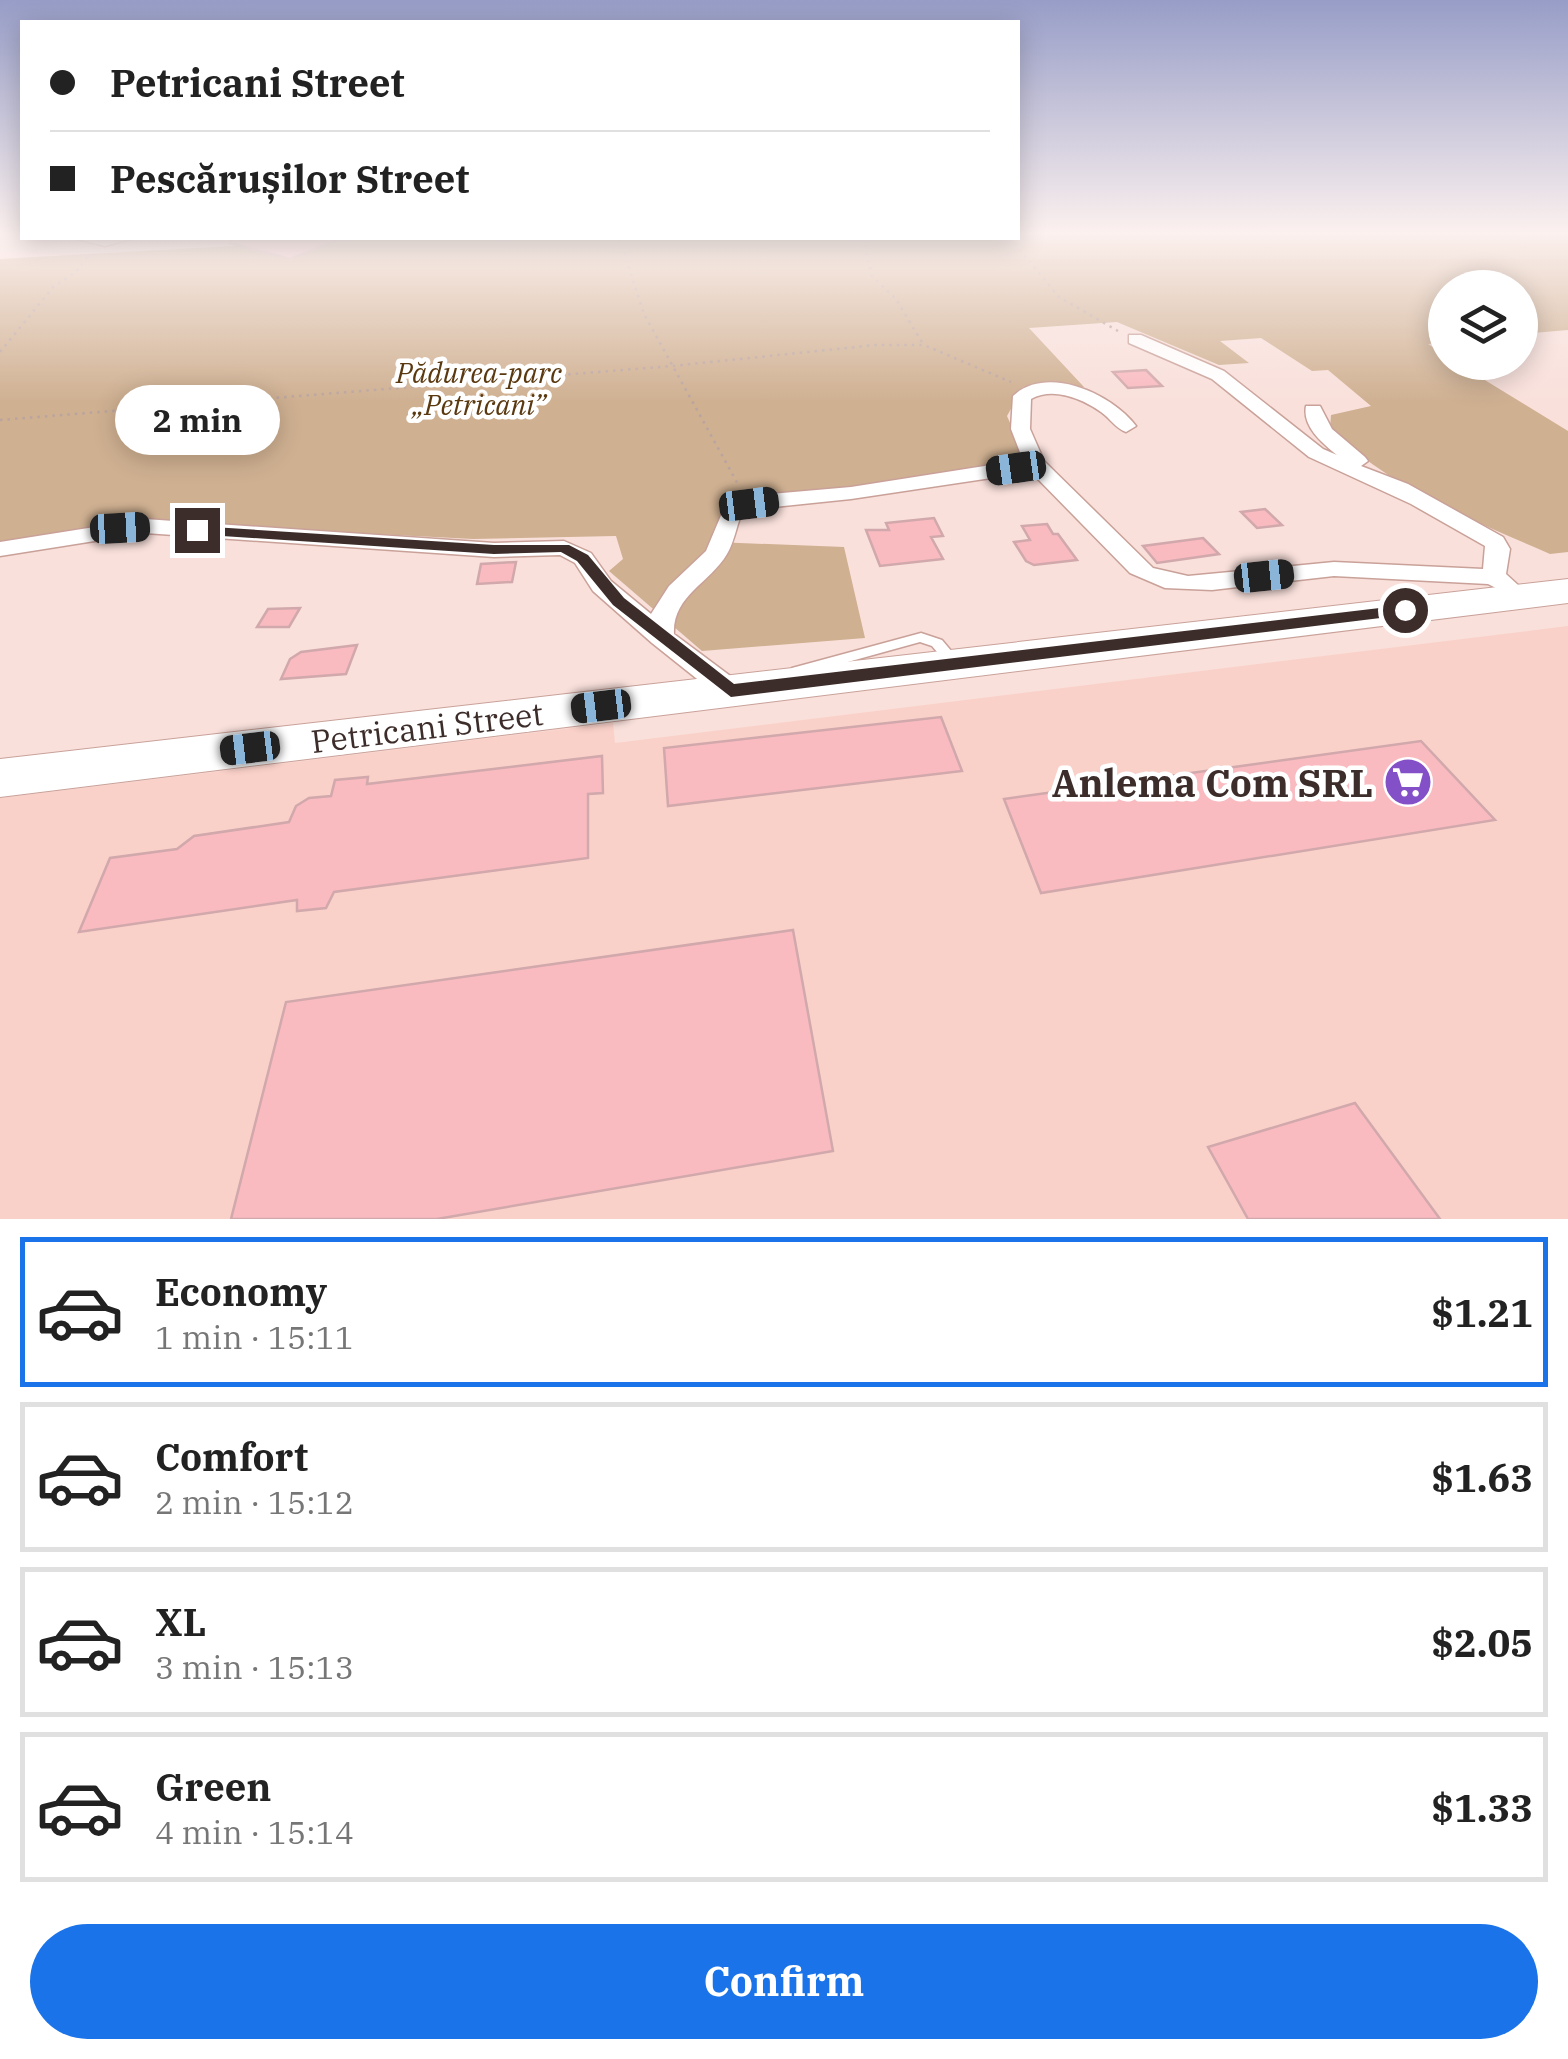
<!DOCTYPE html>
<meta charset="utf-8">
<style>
body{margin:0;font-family:"IBM Plex Serif",serif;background:#f2f2f2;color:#222;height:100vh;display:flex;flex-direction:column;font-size:38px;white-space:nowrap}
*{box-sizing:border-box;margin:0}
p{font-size:32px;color:#767676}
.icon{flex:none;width:55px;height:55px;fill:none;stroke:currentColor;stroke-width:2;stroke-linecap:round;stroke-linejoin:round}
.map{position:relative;height:1219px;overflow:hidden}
.details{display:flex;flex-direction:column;background:#fff;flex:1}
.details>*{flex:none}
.hud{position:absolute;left:20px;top:20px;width:1000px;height:220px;border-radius:0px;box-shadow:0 5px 25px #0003;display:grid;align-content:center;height:220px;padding:0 30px;background:#fff}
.buttons{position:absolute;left:1428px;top:270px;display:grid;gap:20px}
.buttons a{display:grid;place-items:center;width:110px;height:110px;border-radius:50%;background:#fff;box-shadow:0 5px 25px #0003;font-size:50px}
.end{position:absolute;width:45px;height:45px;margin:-22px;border:12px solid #3d2d2a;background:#fff;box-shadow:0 0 0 5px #fff}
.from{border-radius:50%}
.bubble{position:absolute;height:70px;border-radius:35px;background:#fff;box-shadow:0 5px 25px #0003;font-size:32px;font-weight:800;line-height:70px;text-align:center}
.car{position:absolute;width:30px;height:60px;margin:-30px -15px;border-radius:12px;box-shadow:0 0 8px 2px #0007;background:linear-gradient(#222 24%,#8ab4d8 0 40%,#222 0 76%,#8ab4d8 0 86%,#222 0)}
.hud b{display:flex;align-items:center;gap:35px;height:95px;font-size:38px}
.hud b+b{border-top:2px solid #e0e0e0}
.hud i{width:25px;height:25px;background:#222}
ul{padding:18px 0 0;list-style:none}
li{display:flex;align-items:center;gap:30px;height:150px;margin:0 20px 15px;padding:0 10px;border:5px solid #e0e0e0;border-radius:0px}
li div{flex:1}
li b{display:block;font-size:38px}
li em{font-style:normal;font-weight:800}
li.active{border-color:#1a73e8}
li>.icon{width:90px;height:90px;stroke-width:1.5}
.primary-button{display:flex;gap:20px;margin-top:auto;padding:20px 30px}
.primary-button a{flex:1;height:115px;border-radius:60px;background:#1a73e8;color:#fff;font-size:40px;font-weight:800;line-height:115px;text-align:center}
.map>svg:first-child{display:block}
</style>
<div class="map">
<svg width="1568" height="1219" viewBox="0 0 1568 1219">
<rect width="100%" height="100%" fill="#f9e0db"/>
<path fill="#fad1c9" d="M1568 626V1219H0V798L613 723 615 743Z"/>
<path fill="#cfb091" d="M1018 232H1568V330L1520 334V288H1445V342L1428 344 1445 355V362L1457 363 1568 431V552L1550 554C1472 520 1392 489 1330 429L1331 415 1371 406 1328 370 1312 371 1261 338 1220 341 1249 363 1219 365 1117 322 1029 328 1084 387H1023L1007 416 1025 457 905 481 728 505 715 542 844 547 865 638 702 651 609 571 623 559 616 536 473 539 125 521 0 542V259L375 238H1018Z"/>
<path fill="#f9bbc0" stroke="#d1a8ab" stroke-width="2.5" d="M231 238H342L290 259 230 243Z
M1146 370 1162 386 1128 388 1113 372Z
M1265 509 1282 525 1257 528 1241 512Z
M934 518 943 536 931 537 943 559 880 566 866 530H889L886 523Z
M1047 524 1053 534H1058L1077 560 1034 565 1026 561 1014 542 1030 540 1022 526Z
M1203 538 1219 554 1157 563 1143 546Z
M516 562 512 582 477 584 481 564Z
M300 608 289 627H257L268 609Z
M357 645 346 674 281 679 290 659 301 652Z
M941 717 962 771 668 806 664 748Z
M1421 741 1495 820 1041 893 1004 799Z
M602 756 603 793 588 794V858L334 892 326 908 297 911V900L79 932 110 858 177 849 194 836 289 822 296 806 309 798 331 796 335 780 368 777 367 784Z
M793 930 833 1151 437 1219H231L286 1002Z
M1355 1103 1440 1219H1248L1208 1147Z"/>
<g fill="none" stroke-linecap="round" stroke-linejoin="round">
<g stroke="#c9a199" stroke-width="3">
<path id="service" d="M921 633 942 640 958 659 960 662 958 665H948L932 646 920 642 797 676 792 674 790 671 792 668Z"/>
</g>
<g stroke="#c9a199" stroke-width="3">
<path id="minor" d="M73 238H134L105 246Z
M1129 335H1141L1224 371 1323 449 1337 455C1322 443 1302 426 1306 406H1320L1332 429 1365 457 1368 461 1361 466 1408 484 1503 537 1510 549 1506 574 1518 585 1506 593 1488 584 1334 576 1212 590 1165 588 1130 573 1031 472 851 499 754 509 741 515C736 528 734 542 727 554 710 583 672 596 674 634L741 684 745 691 741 698H721L652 643 593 591 575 563 560 555 494 557 145 533 0 556V542L145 519 494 543 564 541 591 553 611 581 651 614 669 586 706 551 725 506 749 496 851 487 1023 460 1011 429 1013 396C1047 364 1112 394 1136 426L1126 432C1115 428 1110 418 1101 412 1081 398 1053 387 1031 399L1030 429 1044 461 1153 568 1188 576 1334 562 1483 569 1485 546 1411 504 1309 457 1212 379 1129 343Z"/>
</g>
<g stroke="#c9a199" stroke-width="2">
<path id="primary" d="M1568 579V603L0 797V759Z"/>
</g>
<path stroke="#baa49f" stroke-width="2.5" stroke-dasharray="2.5 5" stroke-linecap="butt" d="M619 238 644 314 739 486
M863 238 872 276 896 299 923 344
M1010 238 1059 297 1118 331
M0 352 54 286 76 272 90 254
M0 420 672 366 875 345H924L1011 382"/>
<use href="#service" fill="#fff" fill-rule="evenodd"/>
<use href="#minor" fill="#fff" fill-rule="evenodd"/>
<use href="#primary" fill="#fff" fill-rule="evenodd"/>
</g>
<linearGradient id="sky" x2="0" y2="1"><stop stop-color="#979dc7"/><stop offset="0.58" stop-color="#fcf1ef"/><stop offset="1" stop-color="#fcf1ef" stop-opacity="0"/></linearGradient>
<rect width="1568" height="402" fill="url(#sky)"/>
<path fill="#3d2d2a" d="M197 526 494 545H569L588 555 624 598 734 684 1405 605 1413 610 1405 615 731 697 613 605 577 561 561 552 494 554 192 534V527Z"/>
<defs>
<g id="supermarket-disc" transform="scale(2.5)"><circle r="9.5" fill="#8350c8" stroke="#fff"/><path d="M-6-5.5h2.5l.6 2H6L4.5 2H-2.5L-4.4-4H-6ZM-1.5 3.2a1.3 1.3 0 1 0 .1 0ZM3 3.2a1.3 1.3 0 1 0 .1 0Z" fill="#fff"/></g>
</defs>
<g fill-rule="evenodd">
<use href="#supermarket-disc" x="1408" y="782"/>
</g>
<g text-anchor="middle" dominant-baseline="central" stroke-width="9" stroke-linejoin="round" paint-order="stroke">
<g font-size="28" font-style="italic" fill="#5b3910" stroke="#fff">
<text x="479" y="372">Pădurea-parc<tspan x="479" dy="32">„Petricani”</tspan></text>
</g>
<g font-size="32" fill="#3d2d2a" stroke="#fff">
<text transform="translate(427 727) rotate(-7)">Petricani Street</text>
</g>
<g font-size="38" font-weight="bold" fill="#3d2d2a" stroke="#fff" text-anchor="end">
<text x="1373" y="782">Anlema Com SRL</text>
</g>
</g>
</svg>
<div class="buttons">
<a><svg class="icon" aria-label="layers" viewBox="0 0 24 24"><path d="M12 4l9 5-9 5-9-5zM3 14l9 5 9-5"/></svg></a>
</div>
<i class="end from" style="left:1405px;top:610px"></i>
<i class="end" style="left:197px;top:530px"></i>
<div class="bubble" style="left:115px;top:385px;width:165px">2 min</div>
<i class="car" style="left:1016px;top:468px;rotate:262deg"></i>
<i class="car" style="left:749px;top:504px;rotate:83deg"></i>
<i class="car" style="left:120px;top:528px;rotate:87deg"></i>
<i class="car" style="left:1264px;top:576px;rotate:84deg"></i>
<i class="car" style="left:601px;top:706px;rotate:263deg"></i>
<i class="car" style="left:250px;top:748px;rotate:263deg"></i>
<div class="hud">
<b><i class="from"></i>Petricani Street</b>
<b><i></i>Pescărușilor Street</b>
</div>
</div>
<section class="details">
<ul>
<li class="active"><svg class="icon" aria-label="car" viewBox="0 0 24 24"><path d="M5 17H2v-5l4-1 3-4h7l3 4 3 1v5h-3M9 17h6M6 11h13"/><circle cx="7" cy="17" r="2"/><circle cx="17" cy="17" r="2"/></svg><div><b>Economy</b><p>1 min · 15:11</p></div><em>$1.21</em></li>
<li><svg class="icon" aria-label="car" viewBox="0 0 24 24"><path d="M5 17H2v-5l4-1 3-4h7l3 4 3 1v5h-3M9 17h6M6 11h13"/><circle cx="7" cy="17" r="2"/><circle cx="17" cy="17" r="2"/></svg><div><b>Comfort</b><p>2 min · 15:12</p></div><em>$1.63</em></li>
<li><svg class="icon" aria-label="car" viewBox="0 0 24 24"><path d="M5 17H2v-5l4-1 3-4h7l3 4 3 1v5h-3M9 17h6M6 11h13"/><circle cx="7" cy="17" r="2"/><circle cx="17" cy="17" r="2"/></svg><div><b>XL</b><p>3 min · 15:13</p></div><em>$2.05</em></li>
<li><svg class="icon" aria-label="car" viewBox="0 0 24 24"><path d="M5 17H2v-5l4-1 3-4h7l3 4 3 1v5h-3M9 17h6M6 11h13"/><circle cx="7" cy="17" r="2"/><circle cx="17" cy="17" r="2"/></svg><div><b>Green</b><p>4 min · 15:14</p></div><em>$1.33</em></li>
</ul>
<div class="primary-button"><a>Confirm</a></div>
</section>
